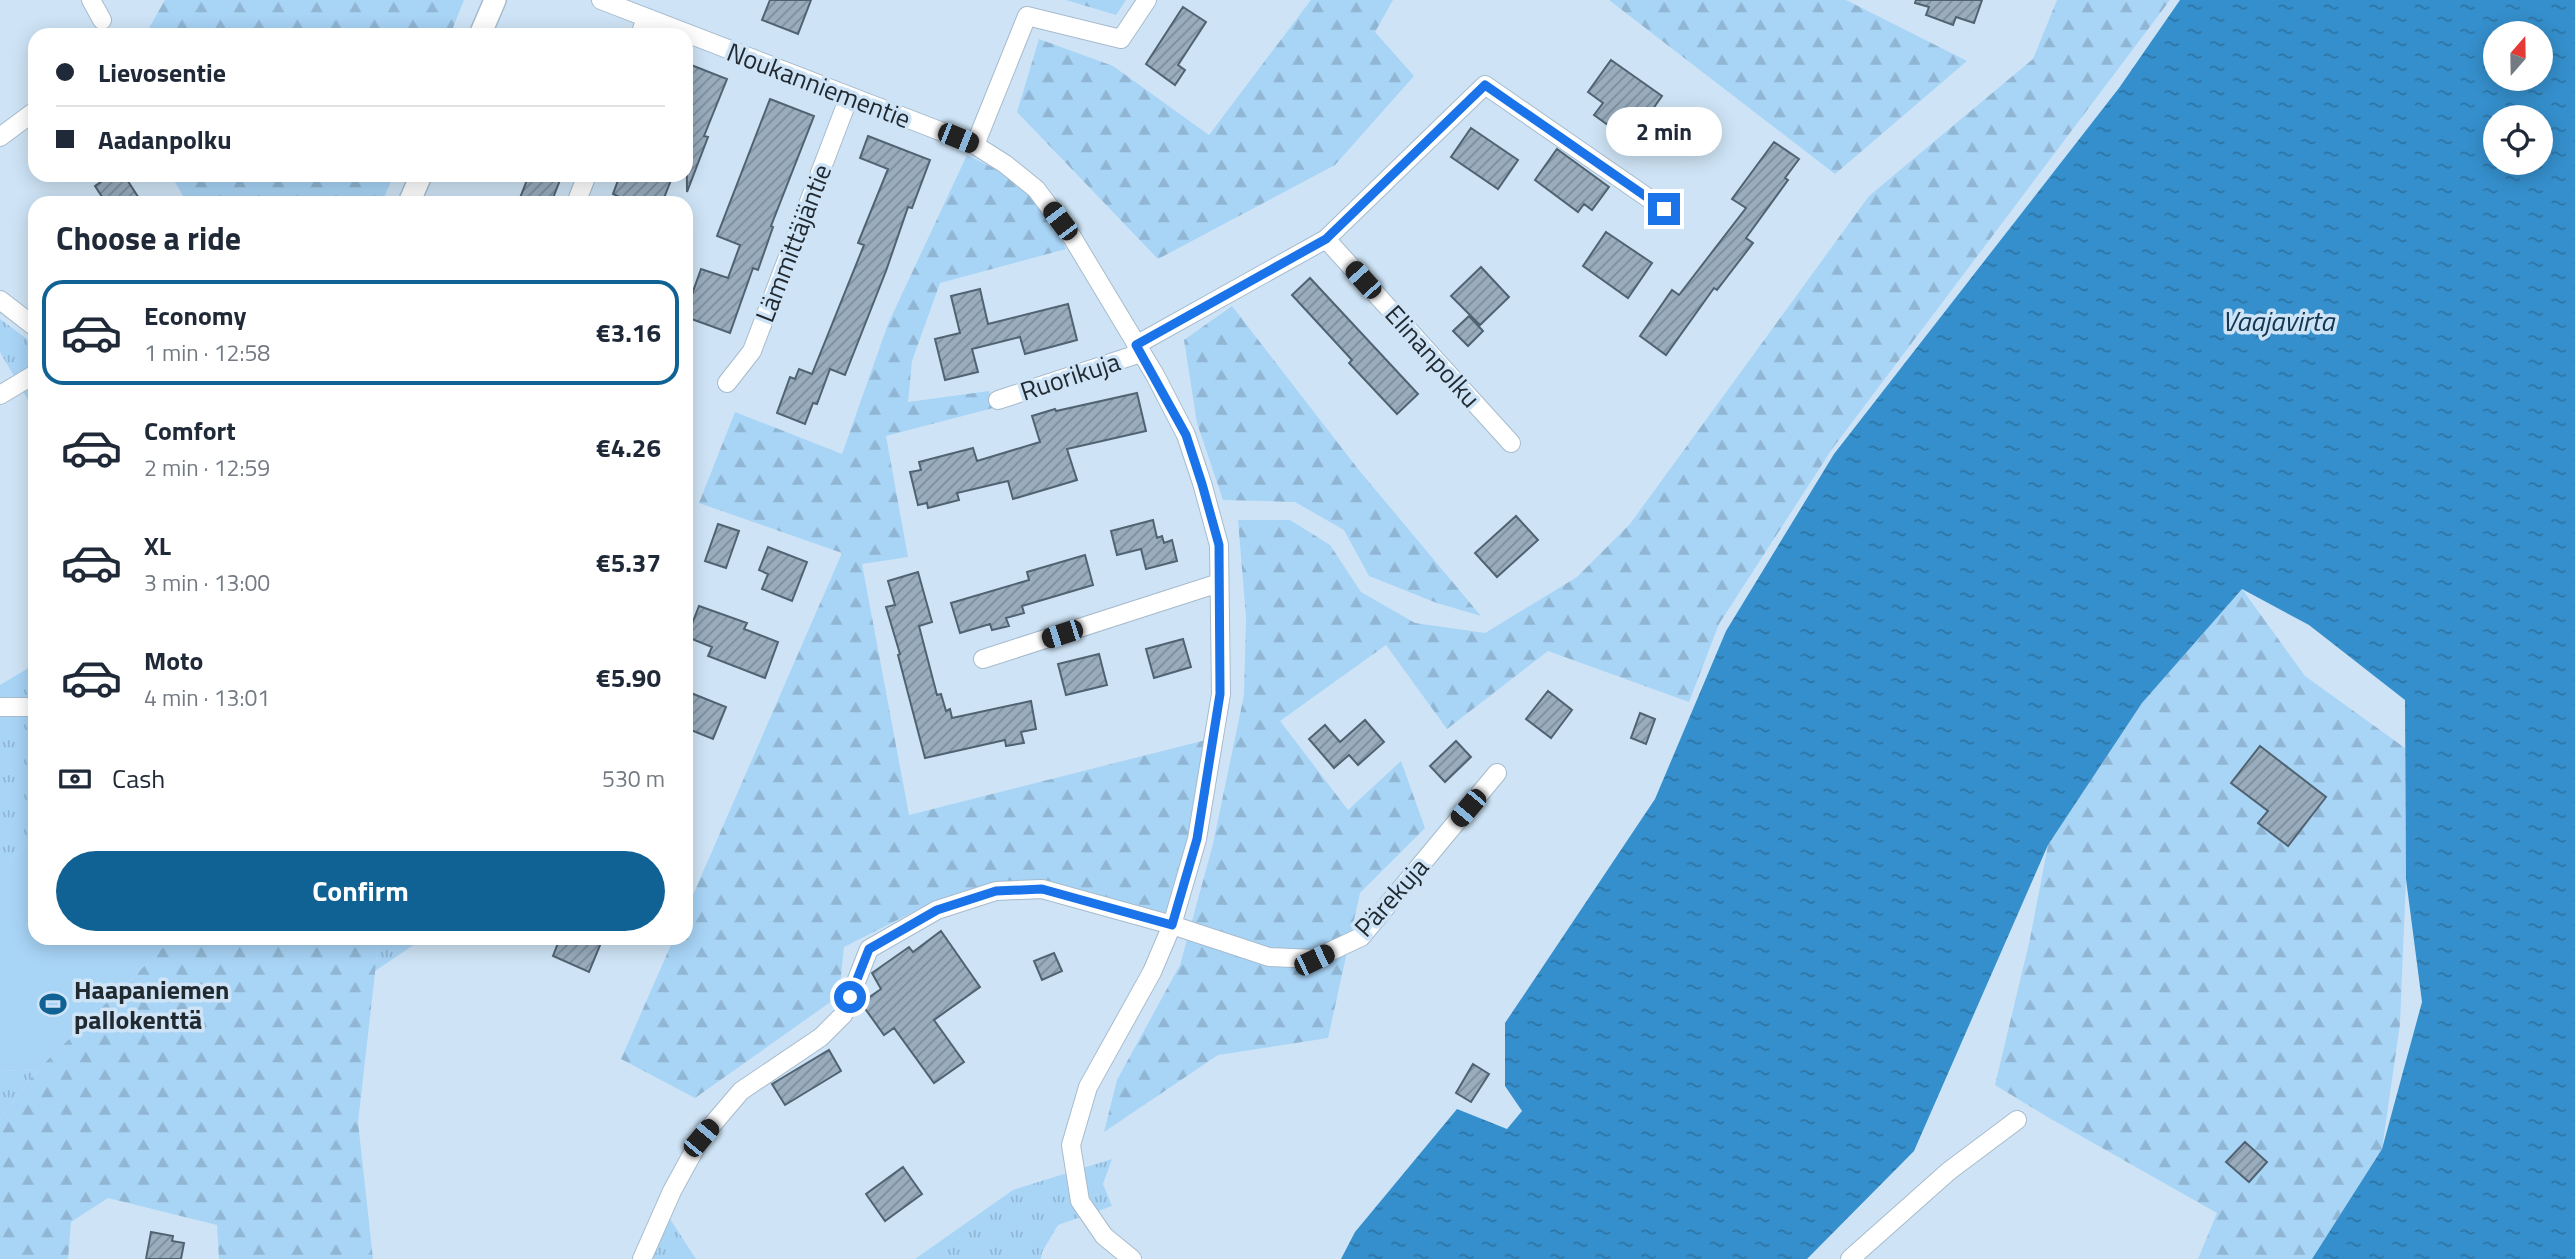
<!DOCTYPE html>
<meta charset="utf-8">
<style>
body{margin:0;font-family:"Titillium Web",sans-serif;background:#f2f2f3;color:#1f2937;height:100vh;display:flex;flex-direction:column;font-size:26px;white-space:nowrap}
*{box-sizing:border-box;margin:0}
p{font-size:23px;color:#747a83}
.icon{flex:none;width:38px;height:38px;fill:none;stroke:currentColor;stroke-width:2;stroke-linecap:round;stroke-linejoin:round}
.map{position:relative;flex:1;overflow:hidden}
.sheet{position:absolute;left:28px;top:196px;width:665px;height:749px;display:flex;flex-direction:column;background:#fff;border-radius:21px;box-shadow:0 4px 18px #0003}
.sheet>*{flex:none}
.top-card{position:absolute;left:28px;top:28px;width:665px;height:154px;border-radius:21px;box-shadow:0 4px 18px #0003;display:grid;align-content:center;height:154px;padding:0 28px;background:#fff}
.needle{width:46px;rotate:20deg}
.buttons{position:absolute;left:2483px;top:21px;display:grid;gap:14px}
.buttons a{display:grid;place-items:center;width:70px;height:70px;border-radius:50%;background:#fff;box-shadow:0 4px 18px #0003;font-size:35px}
.end{position:absolute;width:32px;height:32px;margin:-16px;border:9px solid #1a73e8;background:#fff;box-shadow:0 0 0 4px #fff}
.from{border-radius:50%}
.bubble{position:absolute;height:49px;border-radius:24px;background:#fff;box-shadow:0 4px 18px #0003;font-size:23px;font-weight:700;line-height:49px;text-align:center}
.car{position:absolute;width:21px;height:42px;margin:-21px -10px;border-radius:9px;box-shadow:0 0 5px 2px #0007;background:linear-gradient(#222 24%,#8ab4d8 0 40%,#222 0 76%,#8ab4d8 0 86%,#222 0)}
.top-card b{display:flex;align-items:center;gap:24px;height:66px;font-size:26px}
.top-card b+b{border-top:2px solid #e0e1e3}
.top-card i{width:18px;height:18px;background:#1f2937}
ul{padding:0;list-style:none}
li{display:flex;align-items:center;gap:21px;height:105px;margin:0 14px 10px;padding:0 14px;border:4px solid transparent;border-radius:21px}
li div{flex:1}
li b{display:block;font-size:26px}
li em{font-style:normal;font-weight:700}
li.active{border-color:#116294}
li>.icon{width:63px;height:63px;stroke-width:1.5}
h2{padding:0 28px;font-size:32px;line-height:84px}
.pay{display:flex;align-items:center;gap:18px;height:77px;padding:0 28px;font-size:26px}
.pay p{margin-inline-start:auto}
.cta{display:flex;gap:14px;margin-top:auto;padding:14px 28px}
.cta a{flex:1;height:80px;border-radius:42px;background:#116294;color:#fff;font-size:28px;font-weight:700;line-height:80px;text-align:center}
.map>svg:first-child{display:block}
</style>
<div class="map">
<svg width="2575" height="1259" viewBox="0 0 2575 1259">
<defs>
<pattern id="grass-tufts" width="24" height="20" patternUnits="userSpaceOnUse" patternTransform="scale(1.75)"><rect width="24" height="20" fill="#a8d4f6"/><path d="M3 7l-1-3M5 7V3M7 7l1-3M15 17l-1-3M17 17v-4M19 17l1-3" fill="none" stroke="#90b6d3"/></pattern>
<pattern id="forest-firs" width="22" height="20" patternUnits="userSpaceOnUse" patternTransform="scale(1.75)"><rect width="22" height="20" fill="#a8d4f6"/><path d="M5 1l3.5 6h-7zM16 11l3.5 6h-7z" fill="#90b6d3"/></pattern>
<pattern id="water-ripples" width="26" height="14" patternUnits="userSpaceOnUse" patternTransform="scale(1.75)"><rect width="26" height="14" fill="#358fcc"/><path d="M2 4q2-2 4 0t4 0M15 11q2-2 4 0t4 0" fill="none" stroke="#2c75a6"/></pattern>
<pattern id="building-hatch" width="6" height="6" patternUnits="userSpaceOnUse" patternTransform="scale(1.75)"><rect width="6" height="6" fill="#99adbe"/><path d="M-1 1l2-2M0 6l6-6M5 7l2-2" fill="none" stroke="#7c8d9b"/></pattern>
</defs>
<rect width="100%" height="100%" fill="#cee4f6"/>
<path fill="url(#grass-tufts)" d="M0 319 35 345V412L0 352Z
M35 664V837L0 869V685Z
M379 938H424L375 971Z
M38 1069 0 1119V1071Z
M1112 1159 1103 1184 1112 1206 1058 1225 1042 1252 1041 1259H915L1013 1190Z
M670 1219 696 1259H642Z"/>
<path fill="url(#forest-firs)" d="M165 0H464L450 35H145Z
M1066 0H1126L1116 15Z
M1311 0H1393L1375 32 1414 76 1335 165 1158 259 1017 112 1039 39 1113 66 1209 135Z
M1609 0H1846L1967 61 1835 174Z
M2057 0H2170L1832 449 1719 624 1689 702 1548 651 1447 729 1386 645 1280 721 1348 810 1401 761 1425 828 1360 893 1328 1038 1218 1055 1104 1132 1117 1080 1180 965 1213 844 1244 695 1246 617 1238 520H1290L1330 545 1361 592 1415 623 1485 633 1577 577 1630 524 1869 196 2033 59Z
M967 155C978 161 991 166 1002 173 1026 187 1056 223 1066 249L940 283 912 361 908 402 989 391 993 408 886 436 908 557 862 564 909 815 1206 740 1188 838 1168 914 1042 882 933 902 844 947 839 996 695 1098 621 1059 674 938H686V911L842 553 699 503 735 412 842 454 888 324Z
M171 175H393L382 203H187Z
M1232 306 1358 469 1481 616 1437 603 1369 576 1344 530 1295 502 1223 500 1197 423 1184 340Z
M2242 589 2305 676 2405 748 2406 879 2400 1024 2382 1149 2312 1259H2198L2217 1213 2051 1119 1995 1085 2030 939 2048 845 2142 703Z
M173 938H379L358 1122 373 1259H219L217 1225 108 1198 71 1222 68 1259H0V1119L38 1069Z"/>
<path fill="#a8d4f6" d="M35 837V938H173L38 1069 0 1071V869Z"/>
<path fill="url(#water-ripples)" fill-rule="evenodd" d="M2180 0H2575V1259H2312L2382 1149 2422 1002 2406 879 2405 700 2309 625 2242 589 2142 703 2048 845 1914 1151 1807 1259H1341L1355 1232 1457 1109 1507 1129 1522 1111 1505 1086V1023L1655 799 1726 631 1834 454 2119 88ZM2496 33H2541V79H2496ZM2496 117H2541V163H2496Z"/>
<path fill="url(#building-hatch)" stroke="#506372" stroke-width="2" d="M770 0H811L798 34 762 20Z
M1916 0H1982L1974 23 1956 17 1953 25 1926 15 1929 7 1915 3Z
M1183 7 1206 22 1178 65 1185 70 1175 85 1146 64Z
M1611 60 1662 96 1640 127 1624 116 1615 130 1594 115 1603 103 1588 92Z
M686 63 727 79 704 136 708 137 687 192Z
M770 99 814 116 771 226 773 227 758 270 753 268 730 333 686 317V311L701 269 728 278 740 245 717 236Z
M1471 128 1518 160 1498 189 1451 157Z
M868 136 930 160 912 208 908 207 886 271 845 375 830 369 817 404 813 403 805 424 777 413 790 377 795 379 799 369 812 374 864 245 858 243 888 169 860 158Z
M1774 142 1799 159 1785 178 1788 180 1746 238 1753 243 1717 290 1714 288 1666 355 1640 336 1672 290 1679 295 1746 208 1732 199Z
M1557 149 1609 187 1592 210 1584 204 1578 212 1535 180Z
M98 175H124L142 203H106L95 186 102 181Z
M529 175H562L551 203H518Z
M620 175H673L662 203H623L624 199 613 194Z
M1606 232 1652 263 1628 298 1583 266Z
M1481 267 1509 297 1480 325 1451 296Z
M1310 278 1418 394 1397 414 1349 363 1352 360 1292 295Z
M980 289 988 324 1068 304 1077 340 1025 354 1020 337 972 349 978 372 945 380 935 339 960 333 951 296Z
M1469 316 1483 331 1468 346 1453 331Z
M1137 393 1146 431 1067 449 1077 480 1013 499 1008 481 957 493 959 500 928 508 927 503 918 505 910 472 921 470 919 462 973 448 977 461 1040 442 1032 416 1055 409 1056 411Z
M1516 516 1538 540 1497 577 1475 553Z
M1153 520 1157 538 1162 536 1164 543 1172 540 1177 561 1146 569 1141 549 1117 555 1111 531Z
M718 524 739 531 726 568 705 561Z
M768 547 807 562 792 601 762 589 768 574 759 570Z
M1085 555 1093 585 1022 606 1024 613 1006 618 1009 626 992 630 990 624 960 633 951 603 1029 580 1027 572Z
M918 572 932 622 919 626 937 695 941 694 946 711 950 709 952 718 1031 701 1036 729 1021 732 1024 743 1006 746 1005 740 925 758 898 655 900 654 886 607 895 605 888 581Z
M699 606 747 623 744 629 778 642 765 678 708 656 712 647 687 637Z
M1183 639 1191 667 1154 678 1146 649Z
M1099 654 1107 685 1066 695 1058 664Z
M686 691 726 707 713 739 686 728Z
M1548 691 1572 710 1551 738 1526 719Z
M1640 713 1655 719 1646 744 1631 738Z
M1365 720 1384 742 1358 765 1349 755 1334 768 1309 739 1325 725 1340 742Z
M1456 741 1471 757 1445 782 1430 766Z
M2260 746 2326 797 2288 846 2258 823 2268 811 2231 783Z
M941 931 980 987 934 1020 964 1062 934 1083 894 1028 884 1035 861 1003 881 989 872 973 909 947 913 952Z
M560 938H603L589 972 553 956Z
M1054 953 1062 971 1042 980 1034 961Z
M829 1050 841 1071 785 1105 772 1084Z
M1473 1064 1489 1074 1471 1102 1456 1093Z
M2245 1142 2267 1162 2249 1182 2226 1162Z
M903 1167 922 1194 885 1221 866 1194Z
M151 1232 173 1236 172 1241 184 1243 181 1259H146Z"/>
<g fill="none" stroke-linecap="round" stroke-linejoin="round">
<g stroke="#a6bbcd" stroke-width="20">
<path id="minor" d="M91 0 102 20
M601 0 958 138 975 145 1005 164 1036 189 1072 237 1155 375 1186 435 1202 483 1219 545 1221 694 1197 839 1172 925 1152 972 1088 1087 1071 1145 1080 1201 1104 1236 1132 1259
M640 35 646 18
M0 137 35 111
M975 145 1027 16 1121 39 1147 0
M576 203 587 175
M1326 239 1511 443
M0 300 35 327
M1136 345 1326 239 1485 85 1664 209
M727 383 752 351 849 97
M0 395 35 374
M998 400 1141 353
M983 659 1219 583
M0 707H35
M642 1259 672 1191 701 1138 741 1091 821 1037 843 1015 869 949 937 910 996 891 1042 889 1172 925 1269 957 1314 959 1361 937 1497 773
M1850 1259 1949 1171 2017 1120"/>
</g>
<g stroke="#a6bbcd" stroke-width="24">
<path id="tertiary" d="M480 35 495 0
M409 203 421 175"/>
</g>
<use href="#minor" stroke="#fff" stroke-width="18"/>
<use href="#tertiary" stroke="#fff" stroke-width="21"/>
</g>
<g fill="none" stroke-linecap="round" stroke-linejoin="round">
<path stroke="#1a73e8" stroke-width="9" d="M850 997 869 949 937 910 996 891 1042 889 1172 925 1197 839 1220 694 1219 545 1202 484 1186 435 1136 345 1326 239 1485 85 1664 209"/>
</g>
<defs>
<g id="stadium-bare" transform="scale(2.1)"><path d="M0-5a6.5 5 0 1 0 0 10a6.5 5 0 1 0 0-10ZM-3.5-1.8h7v3.6h-7Z" fill="#116294" stroke="#cee4f6" stroke-width="2.5" paint-order="stroke"/></g>
</defs>
<g fill-rule="evenodd">
<use href="#stadium-bare" x="53" y="1004"/>
</g>
<g text-anchor="middle" dominant-baseline="central" stroke-width="7" stroke-linejoin="round" paint-order="stroke">
<g font-size="26" fill="#222a31" stroke="#cee4f6">
<text transform="translate(819 85) rotate(21)">Noukanniementie</text>
<text transform="translate(793 243) rotate(-69)">Lämmittäjäntie</text>
<text transform="translate(1433 356) rotate(48)">Elinanpolku</text>
<text transform="translate(1070 376) rotate(-18)">Ruorikuja</text>
<text transform="translate(1391 897) rotate(-48)">Pärekuja</text>
</g>
<g font-size="26" font-weight="bold" fill="#222a31" stroke="#cee4f6" text-anchor="start">
<text x="74" y="989">Haapaniemen<tspan x="74" dy="30">pallokenttä</tspan></text>
</g>
<g font-size="28" font-style="italic" fill="#143852" stroke="#cee4f6">
<text x="2278" y="320">Vaajavirta</text>
</g>
</g>
</svg>
<div class="buttons">
<a><svg class="needle" viewBox="-14 -14 28 28"><path d="M0-13l5 13h-10z" fill="#e53935"/><path d="M0 13l5-13h-10z" fill="#747a83"/></svg></a>
<a><svg class="icon" aria-label="locate" viewBox="0 0 24 24"><circle cx="12" cy="12" r="6"/><path d="M12 2v4M12 18v4M2 12h4M18 12h4"/></svg></a>
</div>
<i class="end from" style="left:850px;top:997px"></i>
<i class="end" style="left:1664px;top:209px"></i>
<div class="bubble" style="left:1606px;top:107px;width:116px">2 min</div>
<i class="car" style="left:958px;top:138px;rotate:112deg"></i>
<i class="car" style="left:1060px;top:221px;rotate:323deg"></i>
<i class="car" style="left:1363px;top:280px;rotate:318deg"></i>
<i class="car" style="left:1062px;top:634px;rotate:252deg"></i>
<i class="car" style="left:1468px;top:808px;rotate:220deg"></i>
<i class="car" style="left:1314px;top:960px;rotate:64deg"></i>
<i class="car" style="left:701px;top:1138px;rotate:40deg"></i>
<div class="top-card">
<b><i class="from"></i>Lievosentie</b>
<b><i></i>Aadanpolku</b>
</div>
<section class="sheet">
<h2>Choose a ride</h2>
<ul>
<li class="active"><svg class="icon" aria-label="car" viewBox="0 0 24 24"><path d="M5 17H2v-5l4-1 3-4h7l3 4 3 1v5h-3M9 17h6M6 11h13"/><circle cx="7" cy="17" r="2"/><circle cx="17" cy="17" r="2"/></svg><div><b>Economy</b><p>1 min · 12:58</p></div><em>€3.16</em></li>
<li><svg class="icon" aria-label="car" viewBox="0 0 24 24"><path d="M5 17H2v-5l4-1 3-4h7l3 4 3 1v5h-3M9 17h6M6 11h13"/><circle cx="7" cy="17" r="2"/><circle cx="17" cy="17" r="2"/></svg><div><b>Comfort</b><p>2 min · 12:59</p></div><em>€4.26</em></li>
<li><svg class="icon" aria-label="car" viewBox="0 0 24 24"><path d="M5 17H2v-5l4-1 3-4h7l3 4 3 1v5h-3M9 17h6M6 11h13"/><circle cx="7" cy="17" r="2"/><circle cx="17" cy="17" r="2"/></svg><div><b>XL</b><p>3 min · 13:00</p></div><em>€5.37</em></li>
<li><svg class="icon" aria-label="car" viewBox="0 0 24 24"><path d="M5 17H2v-5l4-1 3-4h7l3 4 3 1v5h-3M9 17h6M6 11h13"/><circle cx="7" cy="17" r="2"/><circle cx="17" cy="17" r="2"/></svg><div><b>Moto</b><p>4 min · 13:01</p></div><em>€5.90</em></li>
</ul>
<div class="pay"><svg class="icon" aria-label="cash" viewBox="0 0 24 24"><path d="M3 7h18v10H3z"/><circle cx="12" cy="12" r="2"/></svg>Cash<p>530 m</p></div>
<div class="cta"><a>Confirm</a></div>
</section>
</div>
